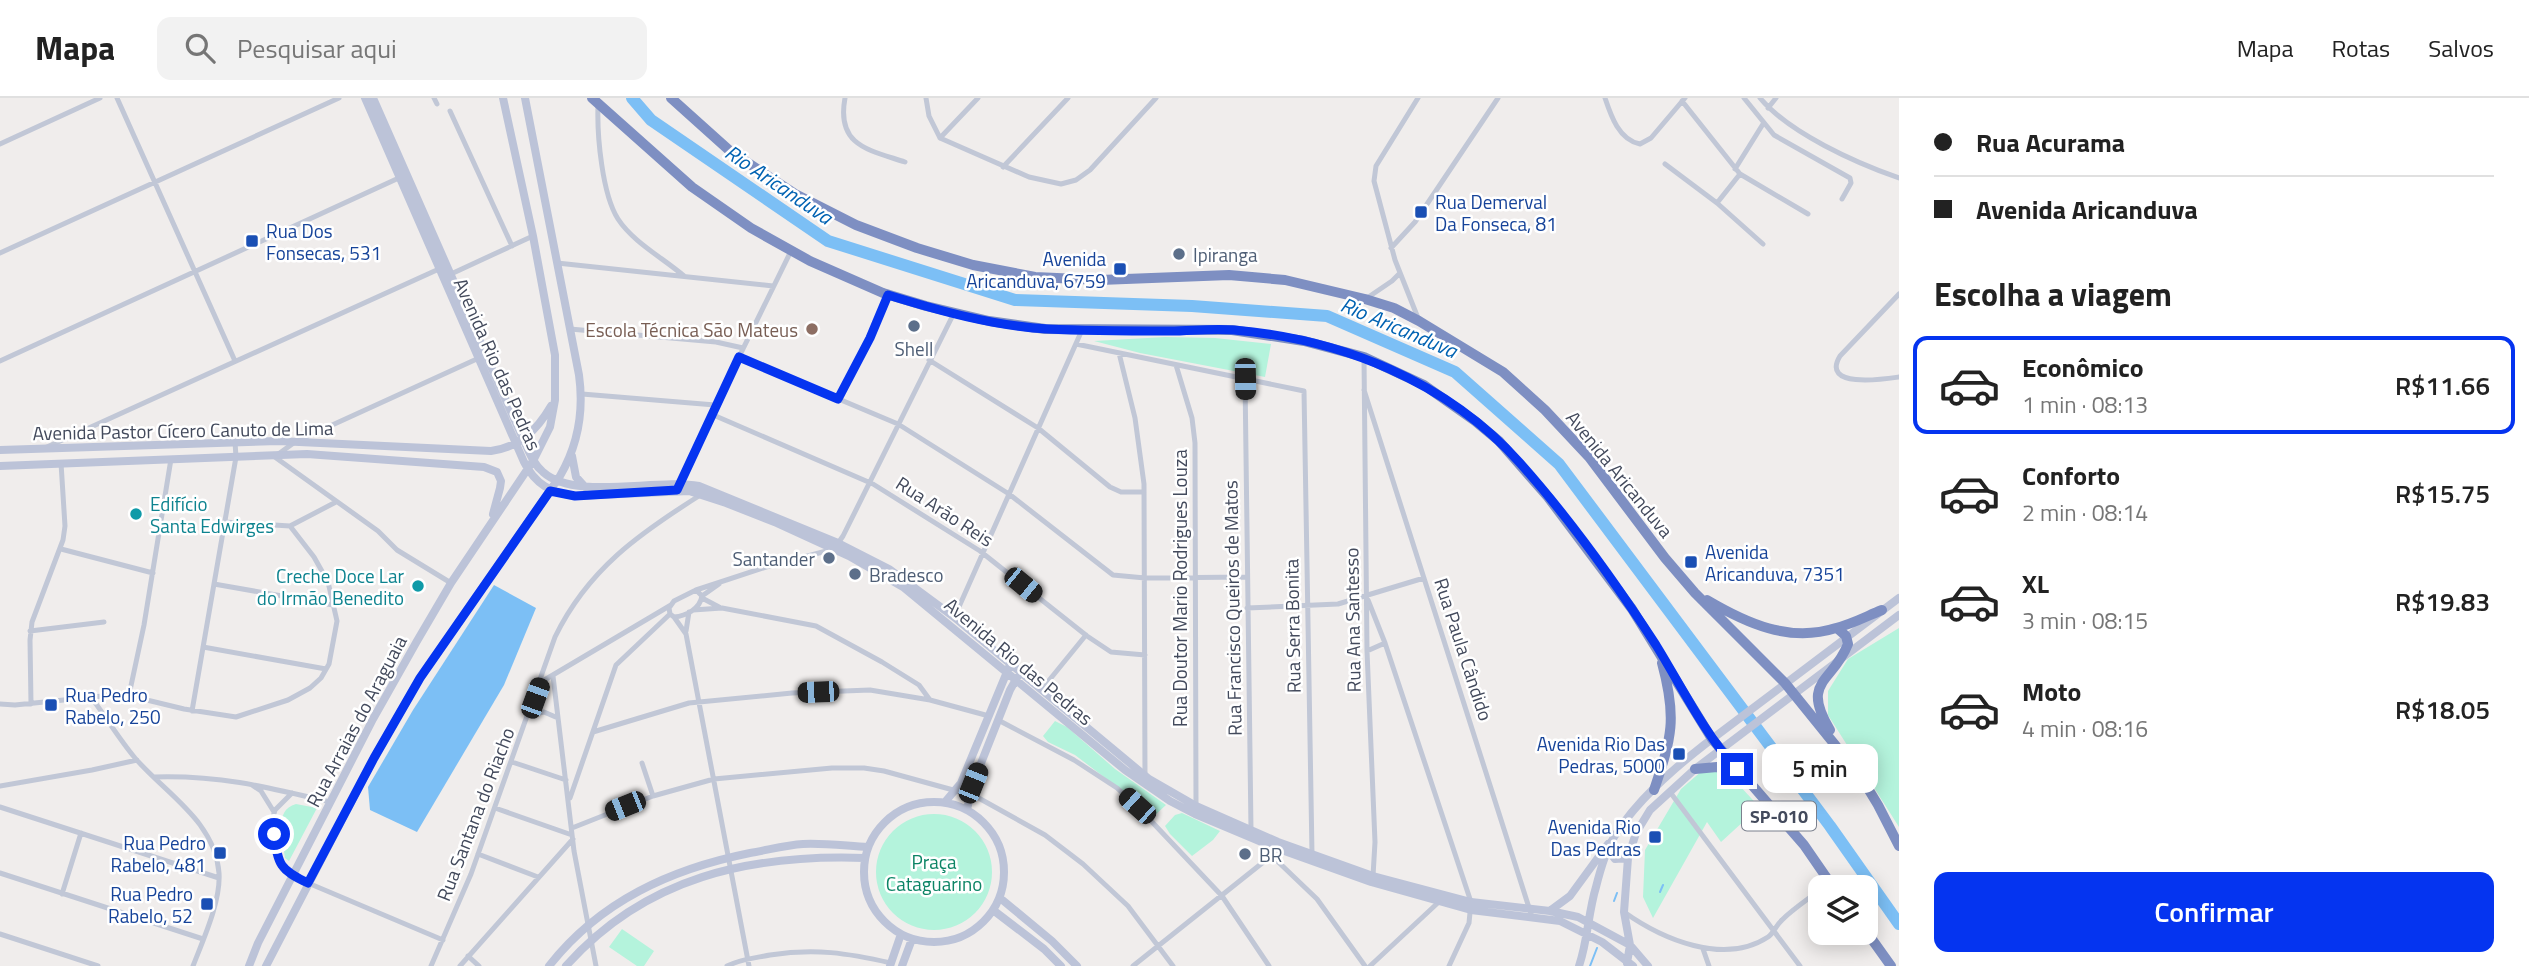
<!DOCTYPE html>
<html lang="pt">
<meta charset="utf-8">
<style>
body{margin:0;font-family:"Titillium Web",sans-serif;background:#f2f2f2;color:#222;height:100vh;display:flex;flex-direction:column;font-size:26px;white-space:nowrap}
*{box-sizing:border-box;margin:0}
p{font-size:23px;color:#767676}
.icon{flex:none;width:38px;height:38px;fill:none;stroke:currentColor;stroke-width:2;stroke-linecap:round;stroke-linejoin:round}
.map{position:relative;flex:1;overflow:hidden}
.side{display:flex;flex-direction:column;background:#fff;width:630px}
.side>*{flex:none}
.banner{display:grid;align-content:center;height:154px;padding:0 35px;background:#fff}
.controls{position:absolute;left:1808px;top:777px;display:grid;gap:14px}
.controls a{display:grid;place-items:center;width:70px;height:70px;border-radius:14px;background:#fff;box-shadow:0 4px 18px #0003;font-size:35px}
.end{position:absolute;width:32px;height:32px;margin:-16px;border:9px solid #0534f0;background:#fff;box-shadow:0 0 0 4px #fff}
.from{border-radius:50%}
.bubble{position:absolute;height:49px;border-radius:14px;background:#fff;box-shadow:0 4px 18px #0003;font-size:23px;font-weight:600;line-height:49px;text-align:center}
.car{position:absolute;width:21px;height:42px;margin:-21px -10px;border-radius:9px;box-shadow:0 0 5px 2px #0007;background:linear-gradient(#222 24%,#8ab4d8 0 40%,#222 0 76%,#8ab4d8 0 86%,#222 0)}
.banner b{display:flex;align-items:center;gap:24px;height:66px;font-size:26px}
.banner b+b{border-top:2px solid #e0e0e0}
.banner i{width:18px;height:18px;background:#222}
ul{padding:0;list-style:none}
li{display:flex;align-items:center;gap:21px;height:98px;margin:0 14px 10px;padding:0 21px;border:4px solid transparent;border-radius:14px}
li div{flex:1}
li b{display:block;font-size:26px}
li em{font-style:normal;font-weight:600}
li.current{border-color:#0534f0}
li>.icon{width:63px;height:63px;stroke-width:1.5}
h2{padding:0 35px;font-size:32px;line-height:84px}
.action{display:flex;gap:14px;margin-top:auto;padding:14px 35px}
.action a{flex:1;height:80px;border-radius:14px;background:#0534f0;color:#fff;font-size:28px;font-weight:600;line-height:80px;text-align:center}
header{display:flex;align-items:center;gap:42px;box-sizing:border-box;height:98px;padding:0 35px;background:#fff;border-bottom:2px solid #e0e0e0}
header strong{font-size:33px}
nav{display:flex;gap:38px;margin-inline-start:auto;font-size:24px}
.search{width:490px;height:63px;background:#f2f2f2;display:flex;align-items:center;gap:18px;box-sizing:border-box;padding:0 24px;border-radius:14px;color:#767676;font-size:26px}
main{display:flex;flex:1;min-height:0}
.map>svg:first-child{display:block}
</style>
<header>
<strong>Mapa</strong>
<div class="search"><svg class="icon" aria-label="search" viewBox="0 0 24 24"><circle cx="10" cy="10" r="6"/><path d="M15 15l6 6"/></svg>Pesquisar aqui</div>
<nav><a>Mapa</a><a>Rotas</a><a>Salvos</a></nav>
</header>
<main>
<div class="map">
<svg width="1899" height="868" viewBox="0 0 1899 868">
<rect width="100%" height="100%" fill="#f0edec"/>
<path fill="#b4f3dc" d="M1165 239 1215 240 1271 246 1265 279 1140 255 1094 243Z
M1899 530V729L1828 617V593L1848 561Z
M1055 623 1067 629 1115 671 1166 707 1153 719 1104 679 1075 657 1048 644 1043 638Z
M1703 672 1727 674 1763 713 1744 723 1721 744 1707 724 1653 820 1643 799 1645 752 1681 691Z
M296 706 317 710 289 763 285 760C283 742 273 712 296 706Z
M1182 715 1220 733 1213 742 1192 758 1170 736 1165 728 1175 717Z
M876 774a58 58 0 1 1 116 0a58 58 0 1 1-116 0Z
M622 831 654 853 644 868H637L609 849Z"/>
<path fill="#7cbff5" d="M494 487 536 510 504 587 417 734 370 712 368 689 413 612Z"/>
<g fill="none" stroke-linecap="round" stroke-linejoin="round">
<path stroke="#7cbff5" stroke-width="2" d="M1660 794 1663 787
M1614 803 1617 795
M1590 868 1597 850"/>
<path stroke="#7cbff5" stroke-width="12" d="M632 0 651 22 828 143 1015 202 1192 208 1327 218 1455 274 1559 366 1830 728 1899 826"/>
<path stroke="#c1c7d6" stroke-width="5" d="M117 0 235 263
M434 0 437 6
M845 0C836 48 869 52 905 64
M926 0 929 18 940 40 1029 79 1061 86 1076 82 1090 72 1156 0
M1605 0C1611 18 1619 42 1640 46L1651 40 1685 0
M1744 0 1774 37 1850 80 1851 85 1842 101
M1760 0C1789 35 1856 65 1899 80
M1682 3 1740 76 1808 116
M598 8C597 37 602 96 618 121 633 144 663 160 684 178
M1768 10 1776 0
M450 13 512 148
M940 40 978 0
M0 46 100 0
M1665 66 1717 105 1763 146
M1003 69 1068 0
M1735 71 1763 26
M1717 105 1740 76
M1391 150 1415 124 1498 0
M0 155 339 0
M557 165 773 188
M451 176 533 138
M1899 196 1840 258C1820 291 1885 281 1899 279
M1367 200 1392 183 1400 175
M1418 220 1395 162 1374 83 1376 68 1418 0
M570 231 716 244 743 250
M1076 246 1304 293 1312 756
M1119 255 1135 320 1144 386 1145 680
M739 259 898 326 1009 396 1113 477 1145 480 1247 479
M1364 260 1367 553 1375 744 1373 778
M929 262 1038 330 1110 389 1121 394H1144
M0 263 401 79
M1176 267 1192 320 1195 345 1196 709
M1245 281 1251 732
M1364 292 1532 819
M582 296 715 307
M838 301 870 240 888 197
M711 316 873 386 980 453 1087 538 1111 554 1145 557
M47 349 439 171
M272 357 378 433 397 452 451 485
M277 357 295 344 479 260
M680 386 711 316 791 153
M224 424 290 428 336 404
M61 451 153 475
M214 486 333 507
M696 492 766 469 834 451 843 438 954 215
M696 492 702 498C700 511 686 518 674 519L670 516 669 510 674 503Z
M702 498 719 486
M702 500 719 509
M1368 502 1385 545 1471 804 1469 825 1449 868
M1247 510 1338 506 1424 480
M693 512 722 510 816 528 882 564 919 587 930 602
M674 519 686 536 749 868
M954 520 1082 232
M30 533 104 524
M686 533 689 514
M203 549 326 571
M1367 553 1385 545
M553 578 574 753 596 868
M541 584 671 507
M1042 591 1086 537
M129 597 144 527 171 361
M91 599C106 619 119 641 135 660 166 696 215 723 219 775 221 803 203 842 193 868
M0 606 15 607 122 596 184 611 236 619 288 602 310 590 321 580 329 566 337 523 328 484 314 459 290 428
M31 606 30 542 32 524 63 442 65 428 61 365
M192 613 236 359 235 344
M529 617 544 614 558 620
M998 622 1074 662 1117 690 1137 708 1222 798 1269 868
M593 634 689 605 792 595 870 592 930 602 989 618
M512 664 566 682
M642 665 653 698
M154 679C220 677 267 689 330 704
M252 687 261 693 274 714
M0 688 92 672 137 662
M1670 694 1800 868
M292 695 275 712 273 719 277 759 282 771 308 785 443 842
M570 700 616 567 670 516
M0 709 219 780
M495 710 572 737
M572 730 653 698 714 681 832 670H864L884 673 975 698 1045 737 1083 766 1128 808 1173 868
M478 756 538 779
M1271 757 1317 801 1365 868
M0 775 203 841
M62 796 81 735
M1624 814C1662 841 1724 868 1768 839 1774 835 1776 827 1782 822 1793 811 1807 802 1820 792
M0 836 98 868
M1703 851 1709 868
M468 858 479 868
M431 868 471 776 555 539C588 471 640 435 702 396
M460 868 573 741
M727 868C741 861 755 860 770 857 815 850 847 855 891 865
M1133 868 1266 762 1276 750
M1370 868 1442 801"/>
<path stroke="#bcc3d8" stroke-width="8" d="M365 0 524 364C535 386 551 395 575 398L689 393 726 405 777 425 849 458 903 489 1125 672 1170 703 1195 716 1276 750 1371 784 1471 812 1560 823 1602 844 1633 868
M373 0 523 341C529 353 533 366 543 374 575 403 656 380 699 388L838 445 889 471 954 519 1149 681 1196 708 1278 744 1373 778 1471 804 1550 813 1578 819 1630 847 1648 868
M0 352 278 343 491 353C520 349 537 332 551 308
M572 358 576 379 585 389
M0 368 307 356 484 369 497 374 501 383 500 390 493 416
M864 774a70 70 0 1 1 140 0a70 70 0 1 1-140 0Z
M945 704 961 685 1009 569
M967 712 972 688 1010 592 1018 578
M1613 750 1612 757 1615 761 1628 760
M1000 800 1052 843 1077 868
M993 812 1044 851 1061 868
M1551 812 1570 798 1608 746
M1627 865 1630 847 1624 814 1628 760 1636 735 1650 712 1695 671 1899 517
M249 868 258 845 373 621 417 543 451 485 533 363 550 329 555 302V257L533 138 503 0
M266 868 374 660 420 580 560 378C578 347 584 313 579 277L525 0
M549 868C600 803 671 771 750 755 768 752 786 747 803 746 825 745 847 748 868 749
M566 868C645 779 750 756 865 760
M890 868 901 836
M902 868 912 841
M1579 868C1588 842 1588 815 1596 789 1600 773 1605 754 1614 739 1636 703 1672 672 1704 647L1899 500"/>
<path stroke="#7e8fc2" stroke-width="10" d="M592 0 692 89 751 130 810 163 883 195 926 208 989 223 1045 231 1232 232 1304 243 1364 259 1424 287 1475 323 1499 343 1548 399 1632 511 1712 641 1804 747 1833 789
M671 0 730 53 795 96 856 127 917 150 973 167 1035 179 1100 182 1229 177 1285 182 1365 201 1394 210 1419 223 1503 274 1545 312 1589 359 1665 460 1695 495 1785 585 1861 679 1878 707 1899 748
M1707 502C1746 525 1789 545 1836 530 1852 526 1867 518 1882 512
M1830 632C1800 582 1833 585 1848 546L1846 538 1837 530
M1695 671 1717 669 1740 678
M1654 692C1672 639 1677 620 1662 565
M1866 833 1891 868"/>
</g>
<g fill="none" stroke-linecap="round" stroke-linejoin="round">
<path stroke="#0534f0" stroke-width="9" d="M274 736C278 767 280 772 308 785L374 660 420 580 550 393 575 398 677 392 739 259 838 301 870 240 888 197C940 213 994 228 1048 231 1089 233 1130 233 1170 233 1191 233 1213 230 1234 232 1341 241 1447 283 1520 365 1570 421 1615 484 1656 547 1682 589 1703 634 1737 671"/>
</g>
<g fill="#1a4fb4" stroke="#fff" stroke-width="2.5">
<rect x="1414" y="107" width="14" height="14" rx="3.5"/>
<rect x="245" y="136" width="14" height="14" rx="3.5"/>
<rect x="1113" y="164" width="14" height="14" rx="3.5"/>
<rect x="1684" y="457" width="14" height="14" rx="3.5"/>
<rect x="44" y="600" width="14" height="14" rx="3.5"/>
<rect x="1672" y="649" width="14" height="14" rx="3.5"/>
<rect x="1648" y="732" width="14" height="14" rx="3.5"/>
<rect x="213" y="748" width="14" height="14" rx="3.5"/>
<rect x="200" y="799" width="14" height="14" rx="3.5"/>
</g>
<g fill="#5c6f8a" stroke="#fff" stroke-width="2.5">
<circle cx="1179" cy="156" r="7"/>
<circle cx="914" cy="228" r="7"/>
<circle cx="829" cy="460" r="7"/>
<circle cx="855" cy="476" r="7"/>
<circle cx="1245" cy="756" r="7"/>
</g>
<circle fill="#8d6e63" stroke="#fff" stroke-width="2.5" cx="812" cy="231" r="7"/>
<g fill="#0f9aa8" stroke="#fff" stroke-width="2.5">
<circle cx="136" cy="416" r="7"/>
<circle cx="418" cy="488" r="7"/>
</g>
<g text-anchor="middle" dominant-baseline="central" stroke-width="5" stroke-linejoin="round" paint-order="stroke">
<rect fill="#fff" stroke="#7b808d" stroke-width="2" x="1742" y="703.5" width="74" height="29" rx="5"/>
<g font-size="18" font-weight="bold" fill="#434a5c">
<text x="1779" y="718">SP-010</text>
</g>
<g font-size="19" fill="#164399" stroke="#fff" text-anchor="end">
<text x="1435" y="103" text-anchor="start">Rua Demerval<tspan x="1435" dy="22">Da Fonseca, 81</tspan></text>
<text x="266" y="132" text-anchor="start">Rua Dos<tspan x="266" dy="22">Fonsecas, 531</tspan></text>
<text x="1106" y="160">Avenida<tspan x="1106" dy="22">Aricanduva, 6759</tspan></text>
<text x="1705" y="453" text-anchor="start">Avenida<tspan x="1705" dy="22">Aricanduva, 7351</tspan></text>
<text x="65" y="596" text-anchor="start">Rua Pedro<tspan x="65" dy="22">Rabelo, 250</tspan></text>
<text x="1665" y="645">Avenida Rio Das<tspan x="1665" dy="22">Pedras, 5000</tspan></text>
<text x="1641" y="728">Avenida Rio<tspan x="1641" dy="22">Das Pedras</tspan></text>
<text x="206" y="744">Rua Pedro<tspan x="206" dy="22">Rabelo, 481</tspan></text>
<text x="193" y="795">Rua Pedro<tspan x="193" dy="22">Rabelo, 52</tspan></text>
</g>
<g font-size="19" fill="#4e5e75" stroke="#fff" text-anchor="start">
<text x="1193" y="156">Ipiranga</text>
<text x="914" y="250" text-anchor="middle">Shell</text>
<text x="815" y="460" text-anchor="end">Santander</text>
<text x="869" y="476">Bradesco</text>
<text x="1259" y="756">BR</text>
</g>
<g font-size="19" fill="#785e54" stroke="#fff" text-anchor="end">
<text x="798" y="231">Escola Técnica São Mateus</text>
</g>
<g font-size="19" fill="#434a5c" stroke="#fff">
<text transform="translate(498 266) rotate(66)">Avenida Rio das Pedras</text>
<text transform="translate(183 332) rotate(-1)">Avenida Pastor Cícero Canuto de Lima</text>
<text transform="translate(1620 376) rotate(51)">Avenida Aricanduva</text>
<text transform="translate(945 413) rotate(33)">Rua Arão Reis</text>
<text transform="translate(1179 490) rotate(-90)">Rua Doutor Mario Rodrigues Louza</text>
<text transform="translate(1232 510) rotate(-91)">Rua Francisco Queiros de Matos</text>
<text transform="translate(1352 522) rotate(-91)">Rua Ana Santesso</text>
<text transform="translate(1292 528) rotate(-91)">Rua Serra Bonita</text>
<text transform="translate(1464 551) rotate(72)">Rua Paula Cândido</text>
<text transform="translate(1019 563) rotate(40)">Avenida Rio das Pedras</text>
<text transform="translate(356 623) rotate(-62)">Rua Arraias do Araguaia</text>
<text transform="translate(475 716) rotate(-69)">Rua Santana do Riacho</text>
</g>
<g font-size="19" fill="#0d838f" stroke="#fff" text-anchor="start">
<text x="150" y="405">Edifício<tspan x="150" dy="22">Santa Edwirges</tspan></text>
<text x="404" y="477" text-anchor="end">Creche Doce Lar<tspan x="404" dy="22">do Irmão Benedito</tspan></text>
</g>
<g font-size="19" fill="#0c8465" stroke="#fff">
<text x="934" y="763">Praça<tspan x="934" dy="22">Cataguarino</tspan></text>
</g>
<g font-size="21" font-style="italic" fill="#0062b2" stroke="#fff">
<text transform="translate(779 86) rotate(34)">Rio Aricanduva</text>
<text transform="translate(1399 229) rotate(23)">Rio Aricanduva</text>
</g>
</g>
</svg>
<div class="controls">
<a><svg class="icon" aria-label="layers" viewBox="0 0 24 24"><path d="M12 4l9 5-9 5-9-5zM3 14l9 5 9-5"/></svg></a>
</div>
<i class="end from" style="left:274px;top:736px"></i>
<i class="end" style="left:1737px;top:671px"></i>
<div class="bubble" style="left:1762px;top:646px;width:116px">5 min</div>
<i class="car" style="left:1245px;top:281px;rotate:179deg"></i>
<i class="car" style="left:1023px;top:487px;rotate:129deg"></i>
<i class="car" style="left:818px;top:594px;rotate:268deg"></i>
<i class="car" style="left:535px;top:600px;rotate:20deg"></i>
<i class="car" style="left:973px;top:685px;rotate:22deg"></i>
<i class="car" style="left:625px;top:708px;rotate:248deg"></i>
<i class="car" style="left:1137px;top:708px;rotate:312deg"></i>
</div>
<section class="side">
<div class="banner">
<b><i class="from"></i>Rua Acurama</b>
<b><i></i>Avenida Aricanduva</b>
</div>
<h2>Escolha a viagem</h2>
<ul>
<li class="current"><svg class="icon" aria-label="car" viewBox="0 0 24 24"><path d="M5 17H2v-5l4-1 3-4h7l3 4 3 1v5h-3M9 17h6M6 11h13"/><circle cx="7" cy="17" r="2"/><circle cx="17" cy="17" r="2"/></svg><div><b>Econômico</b><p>1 min · 08:13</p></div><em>R$11.66</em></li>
<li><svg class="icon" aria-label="car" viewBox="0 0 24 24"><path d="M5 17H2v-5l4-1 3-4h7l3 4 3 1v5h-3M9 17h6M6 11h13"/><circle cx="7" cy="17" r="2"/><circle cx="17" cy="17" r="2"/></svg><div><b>Conforto</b><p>2 min · 08:14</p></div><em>R$15.75</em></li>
<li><svg class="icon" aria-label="car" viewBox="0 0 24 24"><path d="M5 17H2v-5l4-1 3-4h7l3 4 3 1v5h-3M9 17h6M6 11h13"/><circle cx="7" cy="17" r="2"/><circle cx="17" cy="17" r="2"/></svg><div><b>XL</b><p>3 min · 08:15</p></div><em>R$19.83</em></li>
<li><svg class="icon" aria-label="car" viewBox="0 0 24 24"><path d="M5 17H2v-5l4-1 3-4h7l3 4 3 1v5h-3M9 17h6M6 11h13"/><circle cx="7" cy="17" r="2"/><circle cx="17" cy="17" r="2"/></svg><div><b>Moto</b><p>4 min · 08:16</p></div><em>R$18.05</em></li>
</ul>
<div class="action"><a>Confirmar</a></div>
</section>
</main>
